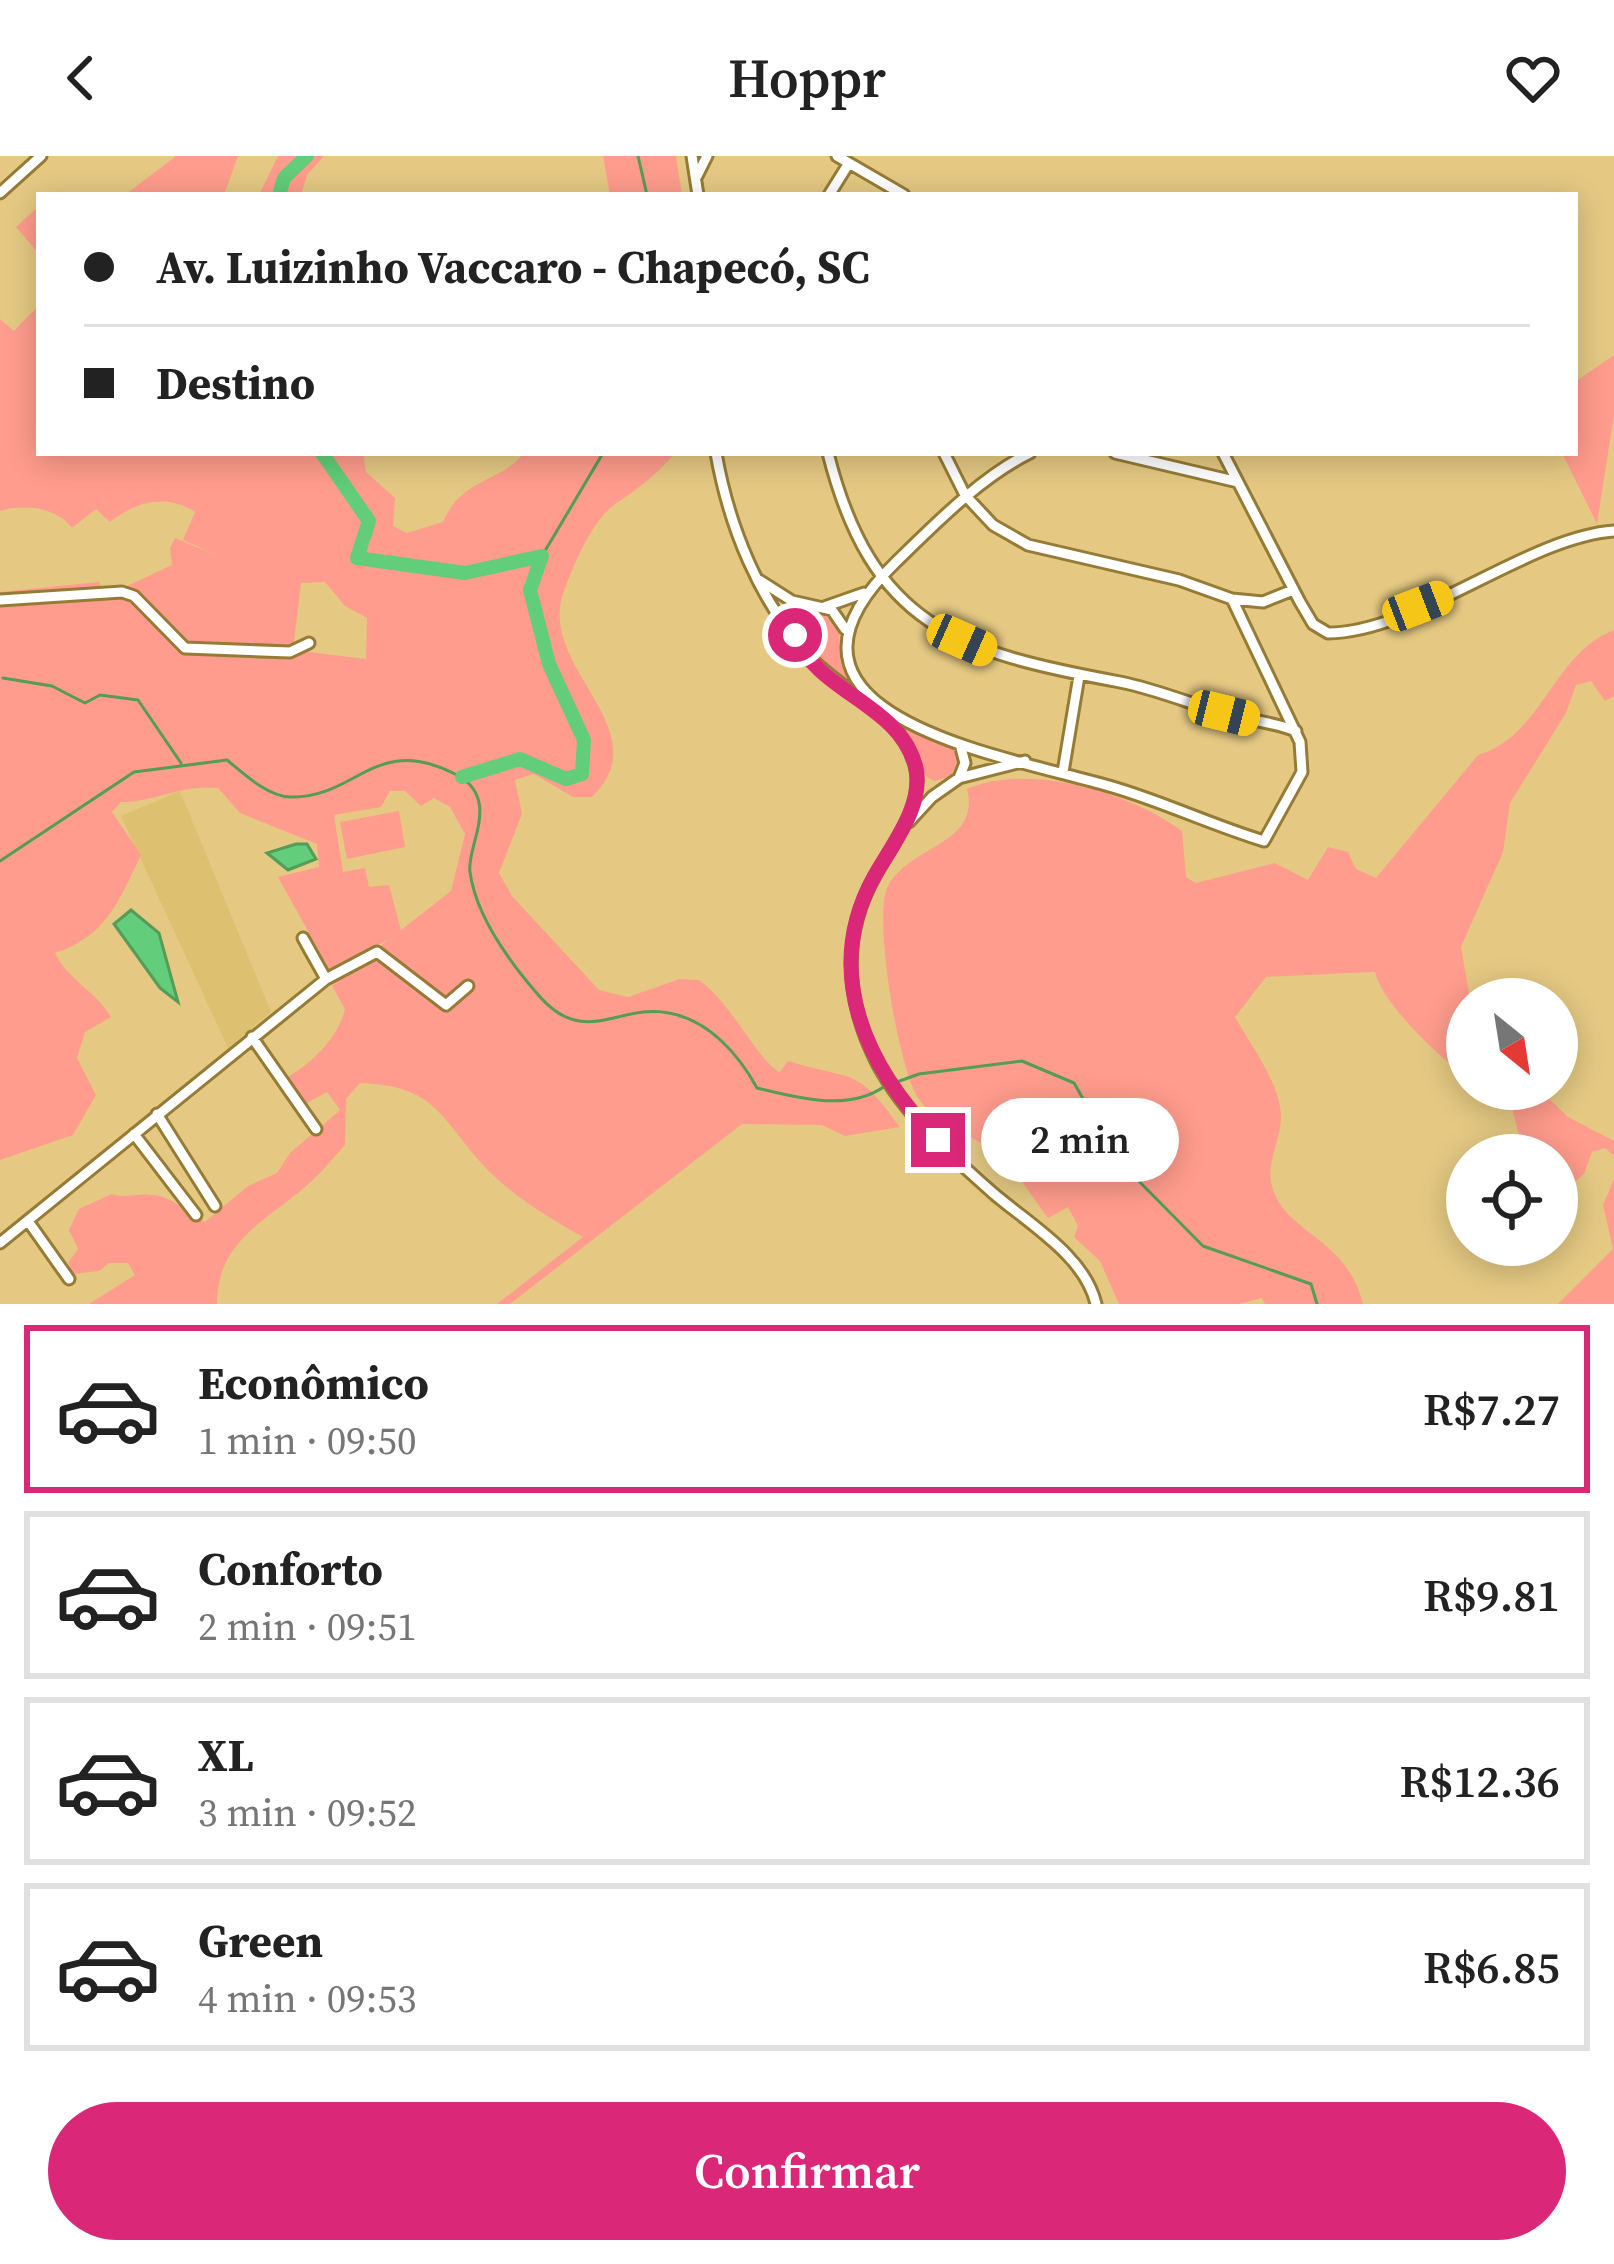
<!DOCTYPE html>
<html lang="pt">
<meta charset="utf-8">
<style>
body{margin:0;font-family:"Source Serif 4",serif;background:#f2f2f2;color:#222;height:100vh;display:flex;flex-direction:column;font-size:45px;white-space:nowrap}
*{box-sizing:border-box;margin:0}
p{font-size:39px;color:#767676}
.icon{flex:none;width:66px;height:66px;fill:none;stroke:currentColor;stroke-width:2;stroke-linecap:round;stroke-linejoin:round}
.map{position:relative;height:1148px;overflow:hidden}
.drawer{display:flex;flex-direction:column;background:#fff;flex:1}
.drawer>*{flex:none}
.top-card{position:absolute;left:36px;top:36px;width:1542px;height:264px;border-radius:0px;box-shadow:0 6px 30px #0003;display:grid;align-content:center;height:264px;padding:0 48px;background:#fff}
.needle{width:78px;rotate:150deg}
.tools{position:absolute;left:1446px;top:822px;display:grid;gap:24px}
.tools a{display:grid;place-items:center;width:132px;height:132px;border-radius:50%;background:#fff;box-shadow:0 6px 30px #0003;font-size:60px}
.end{position:absolute;width:54px;height:54px;margin:-27px;border:15px solid #db2777;background:#fff;box-shadow:0 0 0 6px #fff}
.from{border-radius:50%}
.bubble{position:absolute;height:84px;border-radius:42px;background:#fff;box-shadow:0 6px 30px #0003;font-size:39px;font-weight:600;line-height:84px;text-align:center}
.car{position:absolute;width:36px;height:72px;margin:-36px -18px;border-radius:15px;box-shadow:0 0 9px 3px #0007;background:linear-gradient(#f5c518 24%,#345 0 40%,#f5c518 0 76%,#345 0 86%,#f5c518 0)}
.top-card b{display:flex;align-items:center;gap:42px;height:114px;font-size:45px}
.top-card b+b{border-top:3px solid #e0e0e0}
.top-card i{width:30px;height:30px;background:#222}
ul{padding:21px 0 0;list-style:none}
li{display:flex;align-items:center;gap:36px;height:168px;margin:0 24px 18px;padding:0 24px;border:6px solid #e0e0e0;border-radius:0px}
li div{flex:1}
li b{display:block;font-size:45px}
li em{font-style:normal;font-weight:600}
li.current{border-color:#db2777}
li>.icon{width:108px;height:108px;stroke-width:1.5}
.button{display:flex;gap:24px;margin-top:auto;padding:24px 48px}
.button a{flex:1;height:138px;border-radius:72px;background:#db2777;color:#fff;font-size:48px;font-weight:600;line-height:138px;text-align:center}
header{display:flex;justify-content:space-between;align-items:center;height:156px;padding:0 48px;background:#fff;font-size:54px;font-weight:600}
.map>svg:first-child{display:block}
</style>
<header><svg class="icon" aria-label="back" viewBox="0 0 24 24"><path d="M15 5l-7 7 7 7"/></svg>Hoppr<svg class="icon" aria-label="heart" viewBox="0 0 24 24"><path d="M12 20l-8-8c-3-5 5-10 8-4 3-6 11-1 8 4z"/></svg></header>
<div class="map">
<svg width="1614" height="1148" viewBox="0 0 1614 1148">
<rect width="100%" height="100%" fill="#e5c983"/>
<path fill="#dec071" d="M180 635 271 856 228 892 121 660Z"/>
<path fill="#ff9c8d" fill-rule="evenodd" d="M176 0H238L224 39H125Z
M278 0H324L307 19 301 39H259Z
M603 0H676L682 39H610Z
M39 50V98L16 71Z
M39 149V297H363L366 316 395 342 393 370 407 377 443 366C462 321 499 328 524 297H675C655 321 637 333 613 350 592 365 571 414 563 438 538 512 661 574 592 641H573L534 618 515 624 522 658 499 717 512 740 599 834 628 841 680 823 699 824C731 846 760 908 780 916L788 905C856 926 855 909 900 971L845 980 822 969 742 968 510 1148H497L583 1081C549 1062 511 1039 484 1010 439 960 436 930 360 927L346 943 345 989C332 1003 320 1019 305 1031 264 1066 217 1086 217 1148H89L135 1119 128 1107H109L99 1115 73 1118 68 1107 78 1093 69 1074 79 1053 112 1038C127 1043 136 1037 151 1039 174 1040 186 1057 205 1066L248 1030 277 1017 290 997 340 954 327 936 305 948 288 921C313 906 338 882 345 853L332 830 389 783 330 815 278 721 319 711 317 688 240 657 218 632C181 628 156 646 121 646L112 656 141 699C118 747 106 780 55 797 68 824 96 835 111 861L85 876 77 902 96 939 73 979 0 1004V436L99 426 102 432H123L172 409 170 392 175 382 221 401 183 384 195 356C166 337 135 346 110 366L96 353 72 372C57 351 23 348 0 355V163L14 175ZM325 426 345 450 367 462 366 503 293 494 301 427ZM390 635H405L421 650 434 642 450 651 465 678 451 735 401 774 389 729 369 731 365 712 343 716 334 659 381 651Z
M1614 199V259L1597 368 1562 297H1575V226Z
M821 457 839 471 841 508 853 533 804 485 805 464Z
M1614 474V540L1605 545 1591 525 1576 529 1566 557 1510 647 1503 696 1461 791 1470 843 1467 920C1441 904 1381 846 1375 816L1266 821 1235 861C1251 890 1281 928 1281 962 1281 981 1267 1007 1271 1026 1282 1079 1346 1078 1363 1148H1265L1262 1142 1239 1148H1119L1100 1105 1074 1081 1078 1070 1068 1051 1048 1062C1032 1041 1017 1013 996 997 974 980 937 967 920 945 899 918 872 759 888 730 911 688 981 689 967 633 1029 606 1130 636 1182 675L1186 721 1196 727 1275 707 1308 724 1328 691 1348 696 1356 713 1376 722 1478 599C1543 580 1552 498 1614 474Z
M897 564 954 593 958 605 951 620 934 625 923 618Z
M399 655 405 691 347 703 340 666Z
M1485 933H1539L1568 961 1614 985V1000L1605 992 1592 996 1584 1018 1569 1031 1557 1023V999H1524L1512 952Z
M1614 1023V1148H1558L1613 1093 1603 1049Z"/>
<path fill="#62cd7a" stroke="#549c58" stroke-width="3" d="M296 688H307L316 703 288 714 267 697Z
M131 754 159 777 178 846 160 832 114 768Z"/>
<g fill="none" stroke-linecap="round" stroke-linejoin="round">
<path stroke="#549c58" stroke-width="3" d="M638 0 647 39
M542 400 603 297
M3 522 52 530 85 547 100 539 138 544 181 607
M0 705 134 616 227 604C244 618 267 640 290 641 356 643 375 577 455 618 503 642 466 690 470 716 476 761 511 808 541 842 585 891 621 847 669 857 709 864 739 899 757 932 798 942 849 956 885 930
M894 927 919 918 1022 905 1074 927 1119 1005 1203 1090 1311 1128 1317 1148"/>
<path stroke="#62cd7a" stroke-width="14" d="M279 39 284 22 307 0
M322 297 369 365 357 402 465 417 542 400 530 434 549 508 584 584 582 618 566 623 520 603 462 621"/>
<g stroke="#957b35" stroke-width="15">
<path id="minor" d="M692 0 698 39
M837 0 904 39
M697 20 707 0
M0 37 41 0
M829 39 849 7
M716 297C729 371 759 445 810 501 844 537 902 559 915 610 925 648 893 687 876 718 840 781 846 847 878 909 905 959 951 1000 993 1037 1029 1068 1085 1100 1096 1148
M828 297C872 471 958 496 1120 526 1156 533 1191 548 1226 558 1248 564 1277 567 1296 575
M944 297 965 339 993 369 1028 389 1179 424 1232 443 1263 446 1293 434
M1030 297C982 320 935 368 896 406 738 559 1003 599 1109 630 1162 645 1211 669 1264 685L1302 616 1300 586 1232 443
M1115 297 1238 326
M1223 297 1300 446 1313 468 1328 477C1415 477 1527 381 1614 375
M759 424 792 445 832 454 845 473
M0 444 122 436 134 440 185 492 290 496 309 487
M824 451 864 437
M796 484 800 463 816 451
M1063 616 1079 520
M959 622 965 607 960 588
M909 666 932 641 959 622 1025 605
M326 823 377 796 446 849 468 830
M252 881 316 973
M157 958 215 1050
M134 978 196 1059
M28 1065 69 1123
M0 1087 326 823 303 782"/>
</g>
<use href="#minor" stroke="#fff" stroke-width="9"/>
</g>
<g fill="none" stroke-linecap="round" stroke-linejoin="round">
<path stroke="#db2777" stroke-width="15" d="M795 479C817 537 901 548 916 612 924 650 892 689 874 721 821 817 867 913 938 984"/>
</g>
</svg>
<div class="tools">
<a><svg class="needle" viewBox="-14 -14 28 28"><path d="M0-13l5 13h-10z" fill="#e53935"/><path d="M0 13l5-13h-10z" fill="#767676"/></svg></a>
<a><svg class="icon" aria-label="locate" viewBox="0 0 24 24"><circle cx="12" cy="12" r="6"/><path d="M12 2v4M12 18v4M2 12h4M18 12h4"/></svg></a>
</div>
<i class="end from" style="left:795px;top:479px"></i>
<i class="end" style="left:938px;top:984px"></i>
<div class="bubble" style="left:981px;top:942px;width:198px">2 min</div>
<i class="car" style="left:1418px;top:450px;rotate:69deg"></i>
<i class="car" style="left:962px;top:484px;rotate:114deg"></i>
<i class="car" style="left:1224px;top:557px;rotate:104deg"></i>
<div class="top-card">
<b><i class="from"></i>Av. Luizinho Vaccaro - Chapecó, SC</b>
<b><i></i>Destino</b>
</div>
</div>
<section class="drawer">
<ul>
<li class="current"><svg class="icon" aria-label="car" viewBox="0 0 24 24"><path d="M5 17H2v-5l4-1 3-4h7l3 4 3 1v5h-3M9 17h6M6 11h13"/><circle cx="7" cy="17" r="2"/><circle cx="17" cy="17" r="2"/></svg><div><b>Econômico</b><p>1 min · 09:50</p></div><em>R$7.27</em></li>
<li><svg class="icon" aria-label="car" viewBox="0 0 24 24"><path d="M5 17H2v-5l4-1 3-4h7l3 4 3 1v5h-3M9 17h6M6 11h13"/><circle cx="7" cy="17" r="2"/><circle cx="17" cy="17" r="2"/></svg><div><b>Conforto</b><p>2 min · 09:51</p></div><em>R$9.81</em></li>
<li><svg class="icon" aria-label="car" viewBox="0 0 24 24"><path d="M5 17H2v-5l4-1 3-4h7l3 4 3 1v5h-3M9 17h6M6 11h13"/><circle cx="7" cy="17" r="2"/><circle cx="17" cy="17" r="2"/></svg><div><b>XL</b><p>3 min · 09:52</p></div><em>R$12.36</em></li>
<li><svg class="icon" aria-label="car" viewBox="0 0 24 24"><path d="M5 17H2v-5l4-1 3-4h7l3 4 3 1v5h-3M9 17h6M6 11h13"/><circle cx="7" cy="17" r="2"/><circle cx="17" cy="17" r="2"/></svg><div><b>Green</b><p>4 min · 09:53</p></div><em>R$6.85</em></li>
</ul>
<div class="button"><a>Confirmar</a></div>
</section>
